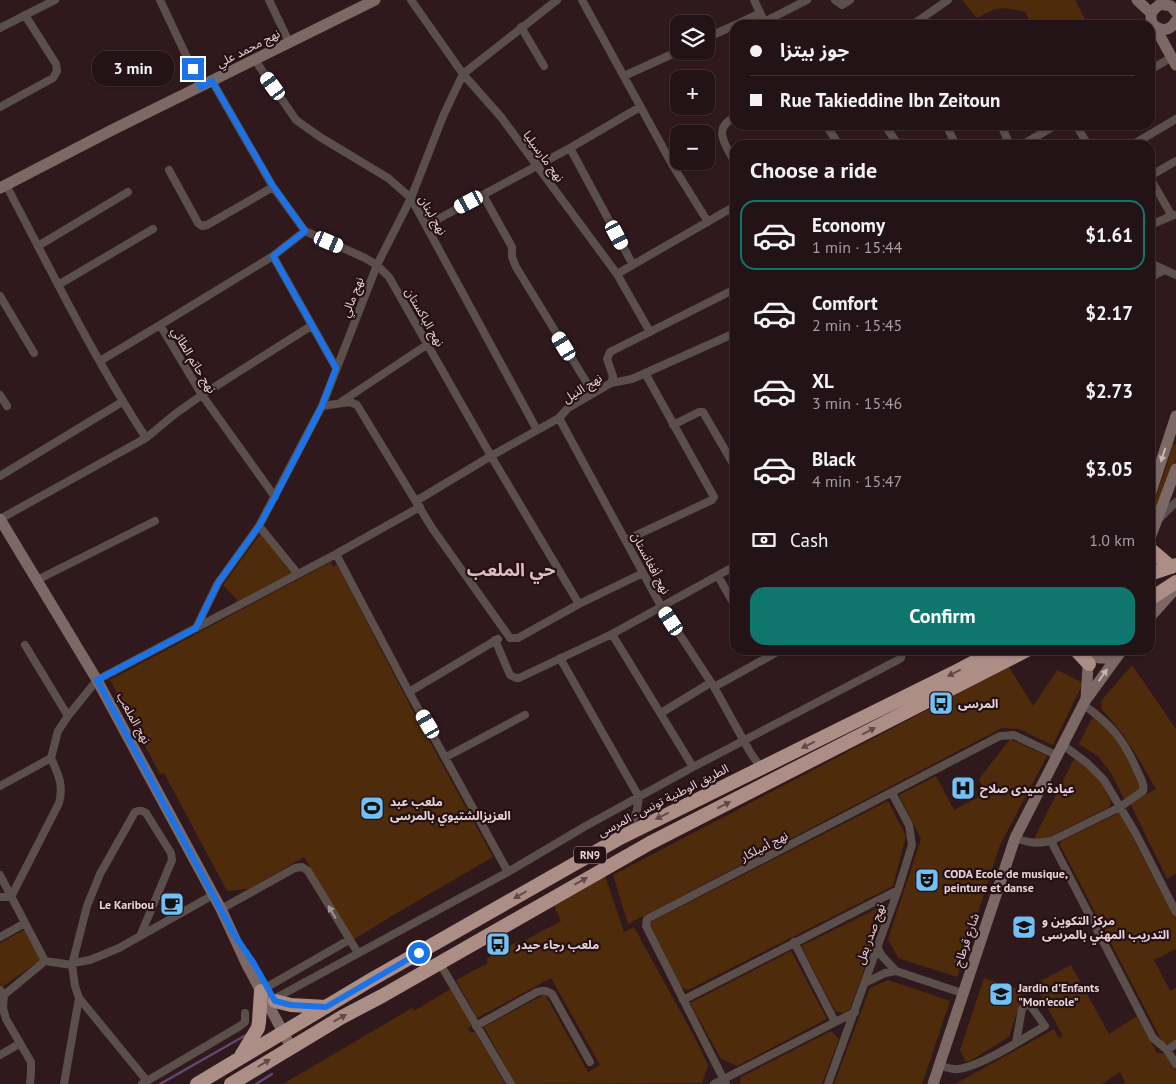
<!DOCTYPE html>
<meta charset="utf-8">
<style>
body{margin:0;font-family:"PT Sans","Noto Sans Arabic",sans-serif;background:#2c1c1f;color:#f1f3f6;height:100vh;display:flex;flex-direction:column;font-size:19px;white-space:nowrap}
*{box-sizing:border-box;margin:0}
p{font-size:16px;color:#a39ea1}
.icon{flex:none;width:28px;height:28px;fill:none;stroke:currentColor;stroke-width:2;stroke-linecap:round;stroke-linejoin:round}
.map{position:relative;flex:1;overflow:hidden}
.side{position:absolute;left:730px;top:140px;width:425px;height:515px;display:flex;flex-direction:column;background:#241316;border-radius:15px;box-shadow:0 1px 4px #0004,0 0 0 1px #413235}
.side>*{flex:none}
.hud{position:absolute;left:730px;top:20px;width:425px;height:110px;border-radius:15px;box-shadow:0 1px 4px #0004,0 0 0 1px #413235;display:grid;align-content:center;height:110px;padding:0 20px;background:#241316}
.controls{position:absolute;left:670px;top:15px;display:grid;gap:10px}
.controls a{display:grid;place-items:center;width:45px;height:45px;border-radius:10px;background:#241316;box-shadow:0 1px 4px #0004,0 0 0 1px #413235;font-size:25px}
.end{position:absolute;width:22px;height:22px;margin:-11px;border:6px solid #1a73e8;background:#fff;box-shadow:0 0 0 2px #fff}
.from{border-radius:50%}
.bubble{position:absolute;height:35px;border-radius:15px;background:#241316;box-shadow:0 1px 4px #0004,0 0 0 1px #413235;font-size:16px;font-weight:800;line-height:35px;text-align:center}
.car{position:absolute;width:15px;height:30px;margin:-15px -8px;border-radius:6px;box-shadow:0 0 4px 1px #0007;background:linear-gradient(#fff 24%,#345 0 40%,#fff 0 76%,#345 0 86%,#fff 0)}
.hud b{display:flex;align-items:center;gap:18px;height:48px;font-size:19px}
.hud b+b{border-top:1px solid #413235}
.hud i{width:12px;height:12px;background:#f1f3f6}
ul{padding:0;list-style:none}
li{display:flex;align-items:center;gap:15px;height:70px;margin:0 10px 8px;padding:0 10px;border:2px solid transparent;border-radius:15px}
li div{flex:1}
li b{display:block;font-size:19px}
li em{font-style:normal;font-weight:800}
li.on{border-color:#0f766e}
li>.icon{width:45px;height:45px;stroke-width:1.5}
h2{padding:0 20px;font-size:22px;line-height:60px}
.pay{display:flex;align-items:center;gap:12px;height:55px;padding:0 20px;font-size:19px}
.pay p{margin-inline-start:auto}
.cta{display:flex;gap:10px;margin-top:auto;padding:10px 20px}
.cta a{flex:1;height:58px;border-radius:15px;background:#0f766e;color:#fff;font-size:20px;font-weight:800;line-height:58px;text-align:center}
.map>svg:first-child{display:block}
</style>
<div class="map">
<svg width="1176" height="1084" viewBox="0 0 1176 1084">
<rect width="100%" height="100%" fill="#30191d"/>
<path fill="#4e2b0a" d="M962 0H1075L1087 23 1082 25H1032L1025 12C1001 6 998 7 977 18Z
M1176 443V460L1150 529V513L1167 465 1172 444 1175 445Z
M261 533 292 573 238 601 223 585Z
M331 562 333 567 337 565 412 709 493 857 390 917 353 940 304 857 249 889 227 891 164 773 160 774 110 680Z
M1132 665 1176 729V874L1167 879 1130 803 1156 789C1140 761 1125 733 1102 710L1101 701Z
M1009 667 1033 706 1057 670 1083 683 1053 745 1019 729 1002 728 628 924 613 875Z
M1092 718 1100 719 1118 738 1146 788 1124 799 1111 773 1098 756 1079 744Z
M1010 739 1047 756 1000 845 957 977 898 958 888 939 921 839 899 795 936 776 954 810 986 793 979 779Z
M1074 759 1089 765 1102 783 1111 801 1109 807 1045 839H1034Z
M888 801 906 836 893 886 688 990 682 988 649 923Z
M1119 813 1123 815 1137 846 1176 919V949L1154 960 1170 991 1176 988V1041L1170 1044 1163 1043 1060 845 1061 841Z
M605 876 624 932 634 927 696 1040 708 1065 702 1083 515 1084 484 1027 545 994 588 1072 600 1065 551 978 477 1018 456 980 488 963 486 959 518 941 520 943 561 921 554 906Z
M884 905 887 907 850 1009 843 1013 835 1011 801 946Z
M24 930 41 960 2 987 0 983V943Z
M791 951 827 1019 737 1066 721 1059 690 1003Z
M1071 965 1109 1034 1137 1016 1157 1053H1165L1176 1071V1084H1126L1120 1072 1102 1084H955L1054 1029 1059 1038 1063 1036 1035 984Z
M984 978 1024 991 1009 1037 970 1061H965L960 1050Z
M888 980 950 1001 922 1084H834L870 988Z
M452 988 472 1026 468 1028 471 1033 475 1031 505 1084H283L412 1008 414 1011Z
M831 1031 839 1039 822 1084H740L741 1077Z"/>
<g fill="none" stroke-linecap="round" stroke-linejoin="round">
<path stroke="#664473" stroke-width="2.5" d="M160 1084 246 1035
M256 1084 272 1074"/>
<path stroke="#5b4f4c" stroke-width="8" d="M160 0 201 87
M269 0 289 42
M411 0 463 74 501 117 617 274 650 332
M582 0 673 166 708 222
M754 0 766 25
M835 0 842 5 850 0
M764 22 807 0
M735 25 760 13
M912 25 948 0
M521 27 544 66
M0 28 55 0
M706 38 735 25
M255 60 296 120 320 137 388 178 411 198 537 430
M1150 70 1172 57
M624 76 679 51
M212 81 273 187 305 231 365 258 377 265 389 277 491 456 579 604
M0 107 53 78 57 71 56 64 25 15
M735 117C711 129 726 145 735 163
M826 125 839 145
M885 125 898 145
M946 125 956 145
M1001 125 1010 145
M1076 125 1088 145
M1022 145 1056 125
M1132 145 1176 119
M570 148 633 265
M169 170 198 223 202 226 207 225 273 187
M1150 176 1176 161
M1150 178 1172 216
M6 185C51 270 93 357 146 438
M483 195 512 247V257L516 267 593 393
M427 225 570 148 640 107
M1150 225 1174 215
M38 246 128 192
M273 256 336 368
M1150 263 1176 275
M617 274 735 206
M1150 278 1164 270
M58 285 153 229
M0 296 34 353
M100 361 160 325
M611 383 632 379 735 333
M0 395 7 406
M341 402 428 344
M322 406 350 402 357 405 432 528 510 638H518L579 604 643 573
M559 418 661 606 714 687 750 752 761 768
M673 425 699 412H703L735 467
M0 476 122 402
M275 497 202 395 160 325 273 256 305 231
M416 501 491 456 559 418 568 408 611 383 613 376 607 359 610 352 735 289
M0 519 146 438 175 414 202 395 311 326
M1159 519 1176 502
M259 526 298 574
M626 540 712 500 714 497 645 373
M336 554 409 692 508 872
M718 576 735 606
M37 580 155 521
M196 628 218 583 259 526 322 406 377 265 411 198 444 114 463 74 557 0
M612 634 693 767
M495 640 510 675 516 678H519L612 634 735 566
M25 645 68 716
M560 658 639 797C637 814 635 819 625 832
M714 687 781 650
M409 692 498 639
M661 713 710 683
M1063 745 1087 763 1104 780 1135 832 1176 912
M446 757 525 715
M0 786 51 758 58 731 68 716 97 680 336 554 420 507
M1015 838C1029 843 1037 844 1051 841L1120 807 1143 791C1145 784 1140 777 1137 770 1123 738 1111 725 1084 705
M1051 841 1153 1038 1167 1050 1176 1064
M0 875 45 961
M0 897H11L59 803C64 785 58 774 51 758
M221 909 295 868 302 867 308 871 358 953
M141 934 172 860 171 853 146 813C142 810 139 810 135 812L100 874 87 906 72 965 75 986 79 998 147 1081
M0 937 25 923
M794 942 835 1022
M877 947 882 956 896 971 962 993
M439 962 511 1084
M73 963 90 960 119 948 213 895
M865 983 885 973 896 971
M267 987 349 940
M0 990 4 995 3 1008 6 1019 31 1062V1073L30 1084
M4 995 45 961 72 965
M274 999 508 872 584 827 693 767 898 660 901 658 903 650
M683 1000 898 890
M476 1026 537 992C543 990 546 990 552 994L590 1062
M1167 1050 1176 1044
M0 1055 19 1044
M939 1065C945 1067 952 1070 958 1069 980 1067 1024 1038 1045 1026L1030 1005 1027 1004 1022 1009 1016 1043
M64 1084 79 998
M142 1084 240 1026 245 1022V1013
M714 1084 855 1012
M726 1084 646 926 647 919 1000 736 1014 735 1058 756
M828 1084 898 890 912 845 909 825 892 793"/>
<path stroke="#7c6864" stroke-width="11" d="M1137 0 1151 13
M1164 0C1157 9 1148 9 1152 23 1159 32 1170 32 1176 21
M1161 4 1171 6 1176 12
M1155 27 1176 65
M0 188 112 130 375 0
M1150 495 1176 416
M0 519 97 680 221 909 247 965 291 1047
M1150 538 1176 469
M1150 617 1176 588
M1089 652 1099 658H1115
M1086 699 1089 650
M933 1084 1015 838 1085 701 1122 650"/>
<path stroke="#ac8e87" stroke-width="14" d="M1150 549 1171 567
M1150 574 1176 565
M1150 599 1176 582
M1076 650 1089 664
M275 1001 291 1005 326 1007
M241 1056 258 1028 259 1022 261 991
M197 1084 369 981 620 838 959 670 997 650
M231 1084 342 1017 382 996 650 843 1027 650"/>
</g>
<defs><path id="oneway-solid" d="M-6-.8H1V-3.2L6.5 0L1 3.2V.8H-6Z" transform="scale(1.25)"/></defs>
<g fill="#c6b4b5">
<use href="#oneway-solid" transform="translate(1163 455) rotate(108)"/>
<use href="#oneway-solid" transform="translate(1103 675) rotate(-55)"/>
</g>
<g fill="#624948">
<use href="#oneway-solid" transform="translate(954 673) rotate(154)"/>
<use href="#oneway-solid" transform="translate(869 731) rotate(-27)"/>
<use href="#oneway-solid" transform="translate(808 745) rotate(154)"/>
<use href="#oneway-solid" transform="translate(724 805) rotate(-27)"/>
<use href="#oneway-solid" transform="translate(662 816) rotate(154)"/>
<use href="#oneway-solid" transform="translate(581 881) rotate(-29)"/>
<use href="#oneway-solid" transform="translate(520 895) rotate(150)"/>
<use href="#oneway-solid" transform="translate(340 1018) rotate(-29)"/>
<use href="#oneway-solid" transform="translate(264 1063) rotate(-32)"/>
</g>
<use fill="#a09292" href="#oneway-solid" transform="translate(332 912) rotate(-121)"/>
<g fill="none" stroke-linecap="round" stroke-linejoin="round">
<path stroke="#1a73e8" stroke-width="6" d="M193 69 201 87 212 81 273 186 305 231 273 256 336 368 322 406 275 497 259 526 218 583 196 628 97 680 235 936 253 962 275 1001 291 1005 326 1007 419 953"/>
</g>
<defs>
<g id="bus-square" transform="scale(1.25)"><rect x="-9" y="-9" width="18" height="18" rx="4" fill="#72c1f5" stroke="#261014"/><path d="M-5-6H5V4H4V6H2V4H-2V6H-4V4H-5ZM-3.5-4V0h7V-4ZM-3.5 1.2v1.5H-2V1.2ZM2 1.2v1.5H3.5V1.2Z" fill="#111"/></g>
<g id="hospital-square" transform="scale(1.25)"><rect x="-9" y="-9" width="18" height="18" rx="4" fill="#72c1f5" stroke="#261014"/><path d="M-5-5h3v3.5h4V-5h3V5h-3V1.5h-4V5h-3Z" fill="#111"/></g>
<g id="stadium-square" transform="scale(1.25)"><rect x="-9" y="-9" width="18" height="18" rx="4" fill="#72c1f5" stroke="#261014"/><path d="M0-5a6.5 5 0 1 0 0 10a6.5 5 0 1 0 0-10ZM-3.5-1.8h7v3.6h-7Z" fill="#111"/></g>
<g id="theatre-square" transform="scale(1.25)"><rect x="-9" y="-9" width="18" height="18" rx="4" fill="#72c1f5" stroke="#261014"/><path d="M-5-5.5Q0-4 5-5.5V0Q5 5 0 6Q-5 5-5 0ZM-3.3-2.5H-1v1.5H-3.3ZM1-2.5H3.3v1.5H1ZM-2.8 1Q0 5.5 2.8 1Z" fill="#111"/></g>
<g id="cafe-square" transform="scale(1.25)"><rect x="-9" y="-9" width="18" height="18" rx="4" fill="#72c1f5" stroke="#261014"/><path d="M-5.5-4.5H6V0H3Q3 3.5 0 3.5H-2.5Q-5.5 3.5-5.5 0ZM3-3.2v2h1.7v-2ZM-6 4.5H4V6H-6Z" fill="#111"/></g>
<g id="school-square" transform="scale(1.25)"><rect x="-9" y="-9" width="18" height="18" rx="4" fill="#72c1f5" stroke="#261014"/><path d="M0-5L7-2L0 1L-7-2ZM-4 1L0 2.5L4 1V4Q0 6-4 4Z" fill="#111"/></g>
</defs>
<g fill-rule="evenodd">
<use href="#bus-square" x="941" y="703"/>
<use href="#hospital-square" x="963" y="788"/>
<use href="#stadium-square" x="372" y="808"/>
<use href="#theatre-square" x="927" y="880"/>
<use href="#cafe-square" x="172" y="904"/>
<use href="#school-square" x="1024" y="927"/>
<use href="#bus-square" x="498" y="944"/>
<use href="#school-square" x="1001" y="994"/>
</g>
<g text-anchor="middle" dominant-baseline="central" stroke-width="4.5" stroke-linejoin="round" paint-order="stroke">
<rect fill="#261014" stroke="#ac9a9d" stroke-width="1" x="574" y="846.5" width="32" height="17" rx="4"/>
<g font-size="11" font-weight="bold" fill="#e6d5d8">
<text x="590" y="855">RN9</text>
</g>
<g font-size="12" fill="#e6d5d8" stroke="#261014">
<text transform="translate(248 48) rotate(-27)">نهج محمد علي</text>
<text transform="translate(544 156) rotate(54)">نهج مارسيليا</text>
<text transform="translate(433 215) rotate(60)">نهج لبنان</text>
<text transform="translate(352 297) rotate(-69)">نهج مالي</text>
<text transform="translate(425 317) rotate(60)">نهج الباكستان</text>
<text transform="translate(194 360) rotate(59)">نهج حاتم الطائي</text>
<text transform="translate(582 388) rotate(-32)">نهج النيل</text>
<text transform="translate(651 563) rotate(62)">نهج أفغانستان</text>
<text transform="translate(134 718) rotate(61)">نهج الملعب</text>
<text transform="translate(663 800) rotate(-27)">الطريق الوطنية تونس - المرسى</text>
<text transform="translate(764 846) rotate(-27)">نهج أميلكار</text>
<text transform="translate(870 934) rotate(-70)">نهج صدر بعل</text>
<text transform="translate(966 940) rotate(-71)">شارع قرطاج</text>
</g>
<g font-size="12" font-weight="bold" fill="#e6d5d8" stroke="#261014" text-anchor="start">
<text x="958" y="703">المرسى</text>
<text x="980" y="788">عيادة سيدى صلاح</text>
<text x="390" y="801">ملعب عبد<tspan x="390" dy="14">العزيزالشتيوي بالمرسى</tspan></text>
<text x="944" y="873">CODA Ecole de musique,<tspan x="944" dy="14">peinture et danse</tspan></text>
<text x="154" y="904" text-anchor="end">Le Karibou</text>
<text x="1042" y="920">مركز التكوين و<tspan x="1042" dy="14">التدريب المهني بالمرسى</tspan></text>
<text x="516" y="944">ملعب رجاء حيدر</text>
<text x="1018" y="987">Jardin d'Enfants<tspan x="1018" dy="14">"Mon'ecole"</tspan></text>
</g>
<g font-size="18" font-weight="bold" fill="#dbbbc0" stroke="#261014">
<text x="511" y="569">حي الملعب</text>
</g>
</g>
</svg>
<div class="controls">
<a><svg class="icon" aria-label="layers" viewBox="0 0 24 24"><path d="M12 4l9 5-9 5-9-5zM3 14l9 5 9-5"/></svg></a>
<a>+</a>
<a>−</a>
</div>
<i class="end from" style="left:419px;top:953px"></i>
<i class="end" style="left:193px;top:69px"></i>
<div class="bubble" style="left:92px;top:51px;width:82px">3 min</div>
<i class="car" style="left:273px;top:86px;rotate:324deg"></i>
<i class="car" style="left:469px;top:202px;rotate:242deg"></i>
<i class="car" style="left:617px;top:235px;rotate:152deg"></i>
<i class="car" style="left:329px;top:242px;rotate:113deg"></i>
<i class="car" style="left:564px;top:346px;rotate:329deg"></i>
<i class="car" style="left:671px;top:621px;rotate:327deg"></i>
<i class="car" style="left:428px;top:724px;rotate:330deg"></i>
<div class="hud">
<b><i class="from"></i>جوز بيتزا</b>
<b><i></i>Rue Takieddine Ibn Zeitoun</b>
</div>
<section class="side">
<h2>Choose a ride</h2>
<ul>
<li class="on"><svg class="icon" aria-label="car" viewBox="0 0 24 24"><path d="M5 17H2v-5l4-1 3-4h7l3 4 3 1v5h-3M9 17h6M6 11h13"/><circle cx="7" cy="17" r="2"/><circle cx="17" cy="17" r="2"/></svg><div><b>Economy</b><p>1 min · 15:44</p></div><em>$1.61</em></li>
<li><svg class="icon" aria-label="car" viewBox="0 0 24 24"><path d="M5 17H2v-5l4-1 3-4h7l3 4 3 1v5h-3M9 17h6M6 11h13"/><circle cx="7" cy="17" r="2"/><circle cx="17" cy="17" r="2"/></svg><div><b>Comfort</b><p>2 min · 15:45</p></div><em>$2.17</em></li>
<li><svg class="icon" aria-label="car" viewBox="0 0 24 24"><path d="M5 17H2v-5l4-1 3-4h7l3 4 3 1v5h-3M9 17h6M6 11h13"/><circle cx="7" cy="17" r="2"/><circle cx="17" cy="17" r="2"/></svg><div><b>XL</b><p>3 min · 15:46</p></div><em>$2.73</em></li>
<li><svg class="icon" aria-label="car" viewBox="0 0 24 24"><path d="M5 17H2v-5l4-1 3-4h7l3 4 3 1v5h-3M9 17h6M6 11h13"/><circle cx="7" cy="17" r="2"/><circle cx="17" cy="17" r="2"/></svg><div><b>Black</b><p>4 min · 15:47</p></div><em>$3.05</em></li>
</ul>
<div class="pay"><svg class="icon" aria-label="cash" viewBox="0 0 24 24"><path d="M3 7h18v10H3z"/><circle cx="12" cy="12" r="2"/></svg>Cash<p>1.0 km</p></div>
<div class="cta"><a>Confirm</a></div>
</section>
</div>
